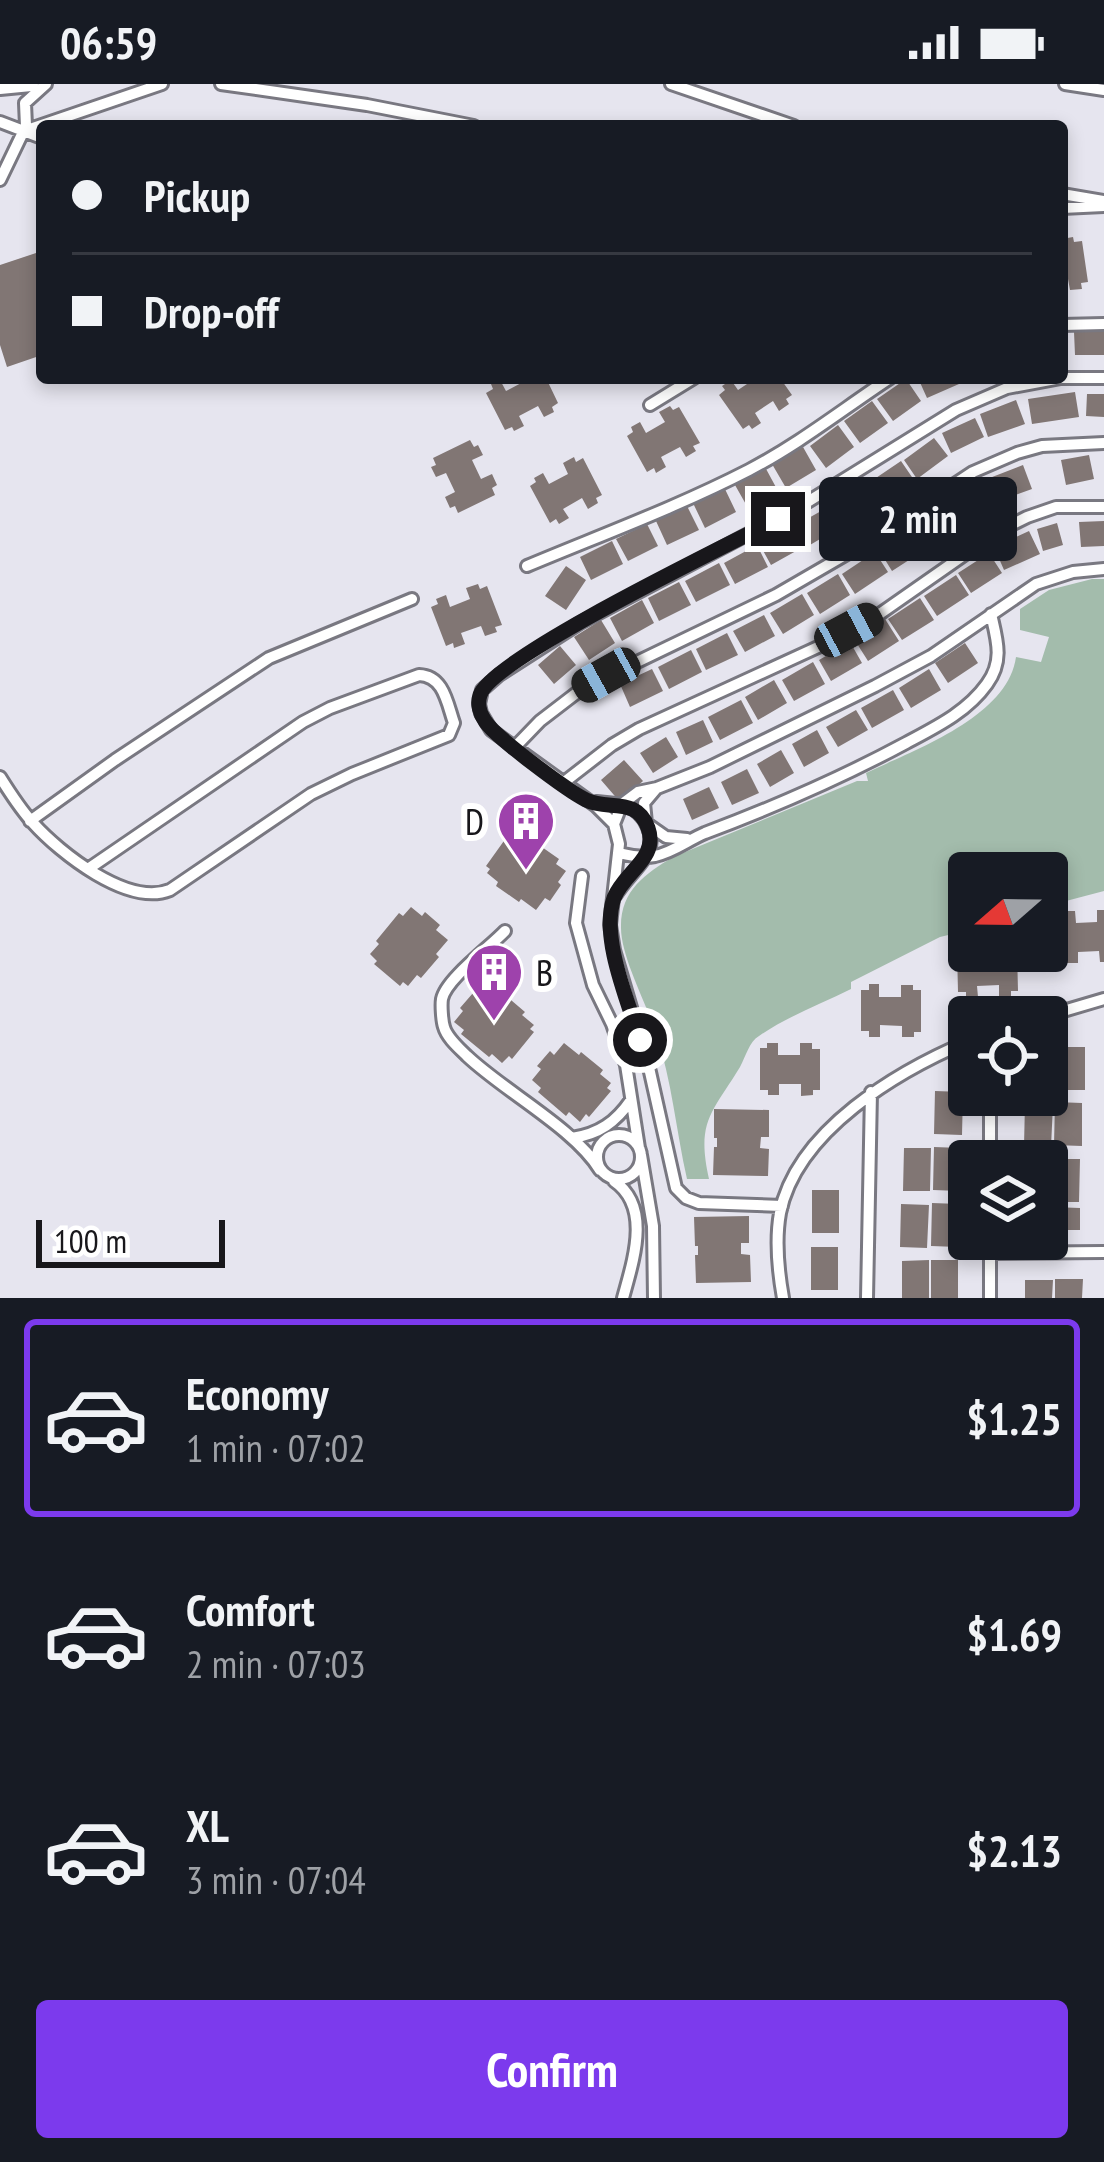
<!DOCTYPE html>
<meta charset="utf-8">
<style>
body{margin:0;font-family:"PT Sans Narrow",sans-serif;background:#242831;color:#f1f3f6;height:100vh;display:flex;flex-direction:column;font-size:45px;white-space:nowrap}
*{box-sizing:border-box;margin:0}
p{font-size:39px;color:#9ea1a6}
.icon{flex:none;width:66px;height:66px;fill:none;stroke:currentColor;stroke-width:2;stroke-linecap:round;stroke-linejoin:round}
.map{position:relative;height:1214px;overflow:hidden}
.details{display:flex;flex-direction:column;background:#171b24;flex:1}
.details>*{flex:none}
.banner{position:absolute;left:36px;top:36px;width:1032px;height:264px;border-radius:12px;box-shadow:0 6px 18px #0003;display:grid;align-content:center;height:264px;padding:0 36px;background:#171b24}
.needle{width:78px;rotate:250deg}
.fabs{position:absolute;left:948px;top:768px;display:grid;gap:24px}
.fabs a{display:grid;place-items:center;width:120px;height:120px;border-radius:12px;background:#171b24;box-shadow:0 6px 18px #0003;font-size:60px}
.scale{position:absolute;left:36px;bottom:30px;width:189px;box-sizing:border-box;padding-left:12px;border:6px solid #18171b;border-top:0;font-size:33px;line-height:42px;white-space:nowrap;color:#18171b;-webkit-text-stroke:9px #fff;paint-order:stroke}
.end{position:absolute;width:54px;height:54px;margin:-27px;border:15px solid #18171b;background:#fff;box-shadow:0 0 0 6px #fff}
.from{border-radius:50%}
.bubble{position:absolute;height:84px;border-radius:12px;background:#171b24;box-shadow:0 6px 18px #0003;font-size:39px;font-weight:800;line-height:84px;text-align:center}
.car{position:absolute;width:36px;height:72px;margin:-36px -18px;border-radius:15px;box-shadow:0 0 9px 3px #0007;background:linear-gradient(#222 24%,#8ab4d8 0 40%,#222 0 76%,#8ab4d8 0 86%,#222 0)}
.banner b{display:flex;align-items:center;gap:42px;height:114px;font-size:45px}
.banner b+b{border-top:3px solid #363941}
.banner i{width:30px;height:30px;background:#f1f3f6}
ul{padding:21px 0 0;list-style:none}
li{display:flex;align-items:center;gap:36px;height:198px;margin:0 24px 18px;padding:0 12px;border:6px solid transparent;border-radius:12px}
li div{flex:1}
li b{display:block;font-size:45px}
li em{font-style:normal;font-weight:800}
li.current{border-color:#7c3aed}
li>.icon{width:108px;height:108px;stroke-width:1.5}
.cta{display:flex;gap:24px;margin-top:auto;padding:24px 36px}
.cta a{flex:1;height:138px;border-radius:12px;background:#7c3aed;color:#fff;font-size:48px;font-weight:800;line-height:138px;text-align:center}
.status{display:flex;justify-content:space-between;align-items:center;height:84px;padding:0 60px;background:#171b24;direction:ltr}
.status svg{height:33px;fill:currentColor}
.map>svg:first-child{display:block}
</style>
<div class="status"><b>06:59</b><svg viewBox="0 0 49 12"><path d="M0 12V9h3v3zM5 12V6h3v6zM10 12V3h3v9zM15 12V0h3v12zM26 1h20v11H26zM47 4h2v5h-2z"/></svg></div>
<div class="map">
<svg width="1104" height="1214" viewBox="0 0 1104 1214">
<rect width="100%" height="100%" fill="#e6e5ef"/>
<path fill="#a3bcac" d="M1092 495H1104V807L1047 822V789H969V846L940 853 851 898V905C821 920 786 933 759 952 749 958 746 972 740 983 712 1029 696 1037 709 1095H687C676 1046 672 997 656 949 647 921 621 873 621 844 620 807 645 790 673 773L857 697H868L866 689C914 666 1008 633 1016 573L1041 578 1049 553 1020 546V525L1049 506Z"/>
<path fill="#817674" d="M1073 153 1074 158 1082 157 1088 198 1081 199 1082 205 1070 206 1068 195 1062 196V155Z
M42 167V271L7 283 0 261V181Z
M1104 247V271H1075L1074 248Z
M523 294H546L558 319 552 323 554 328 544 333 538 322 519 332 524 342 514 347 512 343 505 346 486 309 493 305 491 300 500 296 506 307 525 297Z
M756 294H780L792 311 786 315 789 320 779 327 773 317 755 329 761 339 752 345 749 341 743 345 719 311 725 306 722 302 731 296 738 306Z
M918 294H956L959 300 927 314Z
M906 295 921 317 893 337 877 315Z
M1075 308 1079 333 1032 340 1028 315Z
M1087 310H1104V333L1086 332Z
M1016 316 1025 340 988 353 980 330Z
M872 317 888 339 860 359 844 337Z
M670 322 673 326 679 323 700 359 693 362 696 367 686 373 680 363 661 373 666 383 656 389 654 384 647 388 627 352 633 348 631 343 640 338 646 349 665 338 659 328Z
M975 334 984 353 951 369 942 349Z
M838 341 854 363 826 384 810 362Z
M934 354 948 372 917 395 904 376Z
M470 356 474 363 478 361 483 371 472 376 481 395 492 390 497 401 492 404 495 411 458 429 455 422 450 424 445 413 455 408 446 389 436 393 431 383 436 381 433 374Z
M803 363 816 386 786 404 772 380Z
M1089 371 1094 395 1066 401 1061 376Z
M574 373 576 378 583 374 602 411 596 414 598 419 588 425 582 414 563 425 569 434 559 440 556 435 550 439 530 402 536 398 534 394 543 389 549 400 568 390 563 379Z
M901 377 914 396 884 417 870 398Z
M1023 381 1032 405 996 418 987 395Z
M765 383 778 407 748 424 735 401Z
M979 400 992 422 961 441 948 419Z
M864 401 876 421 847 439 835 420Z
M724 403 736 428 705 444 693 419Z
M687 422 699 446 667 461 656 437Z
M830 422 842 442 810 461 798 440Z
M944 423 958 443 927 464 913 444Z
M1104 437V462L1081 463 1079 438Z
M1057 439 1063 461 1043 467 1037 445Z
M647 440 658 462 628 477 616 455Z
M794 442 805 462 771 481 760 461Z
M910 446 923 467 892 487 879 466Z
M1029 447 1040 470 1004 486 994 463Z
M612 457 623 480 591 496 580 473Z
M757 461 768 483 735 500 724 479Z
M875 468 888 488 855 510 842 490Z
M989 469 1002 489 971 509 958 489Z
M719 479 730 501 696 518 685 497Z
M566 482 586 496 566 526 545 512Z
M838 490 850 511 820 530 807 509Z
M956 491 969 511 937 532 924 512Z
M679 498 691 521 659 537 648 514Z
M478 500 480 505 487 502 502 541 495 543 497 548 485 552 481 542 461 549 465 560 454 564 453 559 446 562 431 523 438 520 436 515 446 511 450 523 470 515 466 504Z
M802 510 814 531 783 550 770 529Z
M920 514 934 536 902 556 888 535Z
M642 516 654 539 622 557 610 534Z
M764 531 775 552 745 568 733 547Z
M885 535 899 557 868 577 854 555Z
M601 536 615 559 589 576 574 553Z
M727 549 738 571 706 586 696 565Z
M850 558 862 579 831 597 819 576Z
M965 559 978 579 948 599 935 579Z
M560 562 576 581 554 600 538 581Z
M691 566 702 588 669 605 658 583Z
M813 578 825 600 794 617 782 596Z
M652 585 663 607 630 623 620 600Z
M929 585 941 606 911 624 899 604Z
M774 596 787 619 758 636 745 613Z
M893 606 904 626 872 644 861 624Z
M741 616 753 639 720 656 708 633Z
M856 626 868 646 838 663 826 643Z
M703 636 713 658 686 671 676 648Z
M817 646 829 669 804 683 792 660Z
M666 653 678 673 653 689 640 669Z
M781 666 794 689 770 703 757 680Z
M624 676 643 697 620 718 601 696Z
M747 685 759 709 732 721 721 698Z
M709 703 719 724 692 736 683 715Z
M515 749 527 757 529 754 559 775 556 780 566 787 558 798 561 801 550 817 545 814 536 826 521 815 519 818 496 802 498 798 487 789 490 785 486 782 506 754 510 757Z
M411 823 422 832 425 828 440 841 436 846 448 856 436 870 439 873 421 894 417 891 408 902 403 898 400 902 374 880 377 877 370 870 379 860 376 857 399 829 403 832Z
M1097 826H1104V878H1100L1099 867 1078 868V879H1067V874H1059L1057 833 1065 832 1064 827H1075L1076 839 1097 838Z
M965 861H969V867H976V873H997V867H1017L1018 907H1011V912L999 913V901L977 902 978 913H966V908H958L957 866H965Z
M869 900H879V913H901V901H913V906H921V948H914V953H902V942L880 941V953H869V947H861V906H869Z
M487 901 501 913 504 910 525 928 522 931 534 941 530 945 534 948 512 975 509 972 502 979 492 970 489 973 461 950 464 946 454 938 463 927 460 924 473 909 477 912Z
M564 959 579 971 581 968 603 986 600 990 611 999 607 1004 611 1007 589 1033 586 1030 580 1038 569 1028 566 1032 538 1008 541 1004 532 996 541 985 537 982 550 967 554 971Z
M767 959H778V971H800V959H812V965H820V1006H813V1011L801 1012V1000H779V1011H768V1006H760V964H767Z
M1047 963H1054L1053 1007H1047Z
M1058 963H1085V1006H1058Z
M935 1007 963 1008 962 1051 934 1050Z
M1055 1018 1082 1019V1062L1054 1061Z
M1025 1019 1053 1020 1051 1063 1024 1062Z
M714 1025 769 1026V1053H761L760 1064 769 1065 768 1092 713 1091 714 1063H717V1054H714Z
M934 1063 961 1064 960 1107 933 1106Z
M904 1064H931L930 1107H903Z
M1053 1075H1080L1079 1118H1052Z
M812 1106H839V1149H812Z
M932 1119 959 1120 958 1163 931 1162Z
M901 1120 929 1121 927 1164 900 1163Z
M1052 1123 1080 1124V1146H1052Z
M749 1132V1159H741V1170L750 1171 751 1198 696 1199 695 1171H698V1162H695L694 1133Z
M811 1163H838V1206H811Z
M929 1176V1214H902V1177Z
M931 1176H958V1214H931Z
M1055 1195H1083L1082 1214H1055Z
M1025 1196H1053L1052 1214H1025Z"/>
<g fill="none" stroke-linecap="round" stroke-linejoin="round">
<g stroke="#797881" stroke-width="16">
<path id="street" d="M221 0 367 21 474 42
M671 0 794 42
M1065 0 1104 6
M0 38 42 54
M24 47 162 0
M0 96 26 42 25 19 46 0
M1062 110 1104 117
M1062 124 1104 122
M1062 241 1104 240
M1062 294H1104
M650 321 694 294
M527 482C601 451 677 423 749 386 799 360 843 325 890 294
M514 664 540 637 583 604 776 511 864 460 973 388 1017 369 1042 362 1104 359
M0 693C10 709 20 725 33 739 60 769 128 823 170 806L311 710 352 690 449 651 454 639C447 619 444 592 419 591L330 624 303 638 88 785
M563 699 612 661 639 645 818 563 881 529 997 448 1027 433 1056 423H1104
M655 706 644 719 646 739 666 753 687 755
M596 718C605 719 617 719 626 722 645 728 658 754 646 772 637 786 624 797 615 812
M30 737 115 676 269 574 412 515
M614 740 622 720 638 708 657 704 710 683 875 602 931 572 1036 500 1073 488 1104 485
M619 769C631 772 643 774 655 772 674 768 688 756 705 749 774 723 841 694 906 659 936 643 967 628 987 600 1004 577 997 556 991 530
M582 792 576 839 593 901 612 940 626 981 639 1064
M505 847C490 863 446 895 442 915 441 921 442 937 444 943 447 954 459 964 467 972 505 1008 574 1044 600 1086
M1043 933 1104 915
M597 1073a22 22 0 1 1 44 0a22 22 0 1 1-44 0Z
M572 1054C599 1050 616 1038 631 1016
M641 1071 653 1142 654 1214
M990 1077V1011
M614 1097C652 1123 633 1177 623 1214
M782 1122 699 1119 686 1114 676 1104 650 988 614 866 610 841 619 760 614 740 596 722 491 646 481 629 479 620 482 606 499 591 580 539 801 422 956 326 1007 304 1061 294
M990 1155V1214
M990 1169 1104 1168
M783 1214C778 1186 775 1157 780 1129 797 1046 898 987 969 957
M867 1214 871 1008"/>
</g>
<g stroke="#797881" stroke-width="20">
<path id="secondary" d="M0 3 31 0"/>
</g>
<use href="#street" stroke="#fff" stroke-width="10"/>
<use href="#secondary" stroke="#fff" stroke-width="14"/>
</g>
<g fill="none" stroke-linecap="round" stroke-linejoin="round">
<path stroke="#18171b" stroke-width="15" d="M640 956C628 917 600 853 614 814 624 788 659 774 648 744 637 712 608 727 586 716 568 707 495 653 485 637 480 630 477 620 480 611 492 574 732 459 778 435"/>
</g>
<defs>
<g id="building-pin" transform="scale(3)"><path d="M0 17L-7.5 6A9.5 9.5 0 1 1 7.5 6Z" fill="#9e42ac" stroke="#fff"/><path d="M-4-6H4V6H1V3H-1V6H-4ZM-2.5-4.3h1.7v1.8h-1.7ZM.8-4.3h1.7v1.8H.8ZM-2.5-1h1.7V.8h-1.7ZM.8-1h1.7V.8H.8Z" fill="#fff"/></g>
</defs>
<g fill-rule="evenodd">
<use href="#building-pin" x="526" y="737"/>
<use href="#building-pin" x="494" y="888"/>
</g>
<g text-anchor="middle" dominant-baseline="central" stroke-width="12" stroke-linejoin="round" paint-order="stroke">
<g font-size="36" fill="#18171b" stroke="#fff" text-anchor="end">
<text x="484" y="737">D</text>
<text x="536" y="888" text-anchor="start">B</text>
</g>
</g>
</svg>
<div class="fabs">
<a><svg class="needle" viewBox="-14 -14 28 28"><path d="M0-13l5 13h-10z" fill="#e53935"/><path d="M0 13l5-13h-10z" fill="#9ea1a6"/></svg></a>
<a><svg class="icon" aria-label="locate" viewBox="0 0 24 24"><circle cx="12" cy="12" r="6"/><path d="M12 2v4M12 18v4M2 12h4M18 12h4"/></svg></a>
<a><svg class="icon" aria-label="layers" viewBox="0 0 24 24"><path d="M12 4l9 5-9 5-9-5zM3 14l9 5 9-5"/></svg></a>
</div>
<div class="scale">100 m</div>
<i class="end from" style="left:640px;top:956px"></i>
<i class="end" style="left:778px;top:435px"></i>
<div class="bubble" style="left:819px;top:393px;width:198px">2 min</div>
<i class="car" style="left:849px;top:546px;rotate:62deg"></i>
<i class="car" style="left:606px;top:591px;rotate:241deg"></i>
<div class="banner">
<b><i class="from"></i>Pickup</b>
<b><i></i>Drop-off</b>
</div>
</div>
<section class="details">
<ul>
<li class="current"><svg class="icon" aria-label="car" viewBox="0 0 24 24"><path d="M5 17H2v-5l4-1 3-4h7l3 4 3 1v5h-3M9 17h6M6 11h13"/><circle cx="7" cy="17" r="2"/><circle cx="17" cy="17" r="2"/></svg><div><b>Economy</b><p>1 min · 07:02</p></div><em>$1.25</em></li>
<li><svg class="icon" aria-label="car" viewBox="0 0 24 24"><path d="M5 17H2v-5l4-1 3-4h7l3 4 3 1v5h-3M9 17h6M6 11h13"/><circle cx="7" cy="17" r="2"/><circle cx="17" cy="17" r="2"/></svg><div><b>Comfort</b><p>2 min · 07:03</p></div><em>$1.69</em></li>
<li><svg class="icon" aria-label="car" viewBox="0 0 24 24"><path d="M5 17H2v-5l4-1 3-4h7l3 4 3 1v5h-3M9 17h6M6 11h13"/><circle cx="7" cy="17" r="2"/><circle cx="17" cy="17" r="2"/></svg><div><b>XL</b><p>3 min · 07:04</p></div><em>$2.13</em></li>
</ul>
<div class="cta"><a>Confirm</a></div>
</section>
